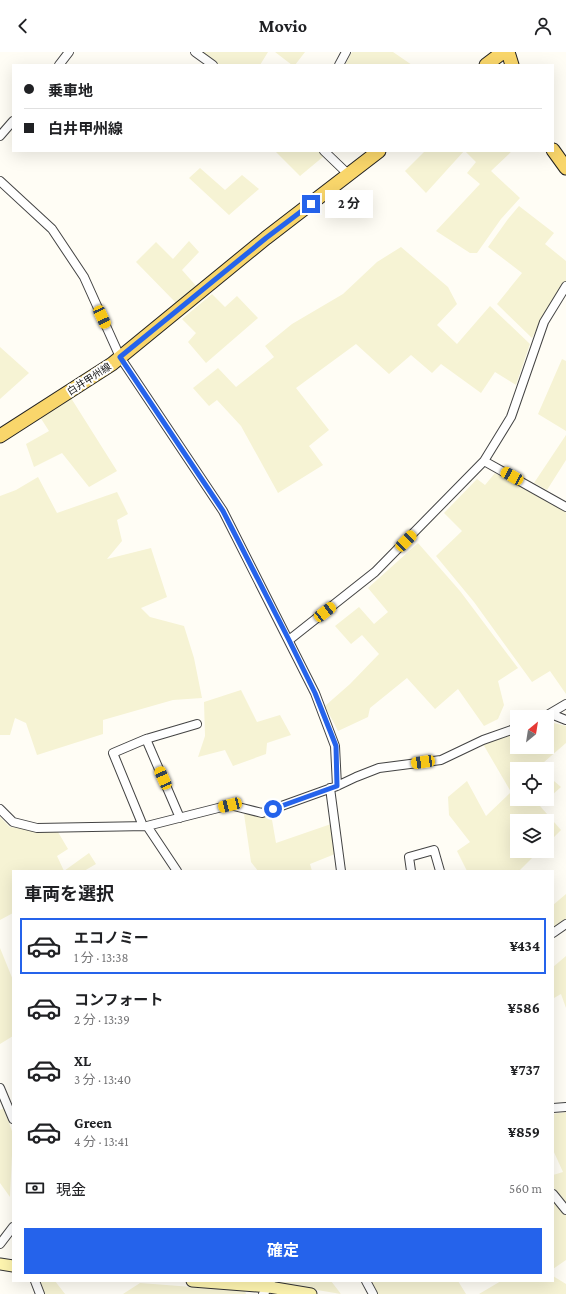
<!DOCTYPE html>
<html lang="ja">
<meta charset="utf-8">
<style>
body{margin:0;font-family:"Crimson Pro","Noto Sans JP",serif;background:#f2f2f2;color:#202124;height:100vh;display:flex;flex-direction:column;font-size:15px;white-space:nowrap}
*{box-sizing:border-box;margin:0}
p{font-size:13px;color:#757577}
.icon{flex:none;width:22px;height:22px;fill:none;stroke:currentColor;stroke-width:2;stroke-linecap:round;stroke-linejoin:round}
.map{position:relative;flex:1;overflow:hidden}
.side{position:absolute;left:12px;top:818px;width:542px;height:412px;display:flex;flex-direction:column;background:#fff;border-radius:0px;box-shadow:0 4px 16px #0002}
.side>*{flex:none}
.banner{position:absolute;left:12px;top:12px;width:542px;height:88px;border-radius:0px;box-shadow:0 4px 16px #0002;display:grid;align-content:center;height:88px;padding:0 12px;background:#fff}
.needle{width:26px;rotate:30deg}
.buttons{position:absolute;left:510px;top:658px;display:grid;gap:8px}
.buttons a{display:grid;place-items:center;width:44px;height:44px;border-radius:0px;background:#fff;box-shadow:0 4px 16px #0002;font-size:20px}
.end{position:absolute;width:18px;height:18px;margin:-9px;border:5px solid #2563eb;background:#fff;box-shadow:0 0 0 2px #fff}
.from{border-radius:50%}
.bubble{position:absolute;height:28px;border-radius:0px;background:#fff;box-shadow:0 4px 16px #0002;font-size:13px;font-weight:700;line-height:28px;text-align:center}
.car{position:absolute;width:12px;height:24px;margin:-12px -6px;border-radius:5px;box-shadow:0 0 3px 1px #0007;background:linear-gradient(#f5c518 24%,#345 0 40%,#f5c518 0 76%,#345 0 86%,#f5c518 0)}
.banner b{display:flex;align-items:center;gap:14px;height:38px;font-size:15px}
.banner b+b{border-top:1px solid #e0e0e0}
.banner i{width:10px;height:10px;background:#202124}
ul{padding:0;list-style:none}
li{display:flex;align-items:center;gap:12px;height:56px;margin:0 8px 6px;padding:0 4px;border:2px solid transparent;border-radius:0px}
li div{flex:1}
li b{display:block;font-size:15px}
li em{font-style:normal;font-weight:700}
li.on{border-color:#2563eb}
li>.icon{width:36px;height:36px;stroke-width:1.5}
h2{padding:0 12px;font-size:18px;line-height:48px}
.pay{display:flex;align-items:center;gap:10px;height:44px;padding:0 12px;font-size:15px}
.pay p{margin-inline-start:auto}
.cta{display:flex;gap:8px;margin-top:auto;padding:8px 12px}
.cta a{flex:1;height:46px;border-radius:0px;background:#2563eb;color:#fff;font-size:16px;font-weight:700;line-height:46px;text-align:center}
header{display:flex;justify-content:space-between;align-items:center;height:52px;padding:0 12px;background:#fff;font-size:18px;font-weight:700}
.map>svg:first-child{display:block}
</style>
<header><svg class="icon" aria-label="back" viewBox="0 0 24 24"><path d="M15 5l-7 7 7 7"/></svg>Movio<svg class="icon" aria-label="person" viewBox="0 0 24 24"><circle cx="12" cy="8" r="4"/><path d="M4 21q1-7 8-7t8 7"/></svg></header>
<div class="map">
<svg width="566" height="1242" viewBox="0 0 566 1242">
<rect width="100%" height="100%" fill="#fffdf5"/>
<path fill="#f6f3d4" d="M199 0H268L260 13H218Z
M275 0H305L295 13H292Z
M352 0H393L412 13H345Z
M275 99H319L324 104 300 124Z
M425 99H464L426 141 405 119Z
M465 99H512L491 119 520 146 501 167 477 201H470L436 179 480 132 467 121 476 110Z
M200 116 225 138 242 123 259 137 229 163 189 126Z
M519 154 554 181 545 192 566 209V230L548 256 532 286 497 252 522 221 488 195 508 167Z
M189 189 199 200 182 218 198 236 178 253 136 210 156 190 173 207Z
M401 195 448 235 457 252 437 273 457 292 490 254 530 292 516 333 495 320 481 341 441 312 432 321 411 303 389 322 356 292 296 336 329 378 309 394 323 413 278 441 241 374 217 348 209 354 193 336 218 316 236 335 274 305 265 294 292 272 343 242 377 210Z
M212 242 225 255 237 244 258 266 206 311 188 290 196 281 182 267Z
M0 295 29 321 0 347Z
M562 307 566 309V379L538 362Z
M71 346 117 419 89 435 62 401 34 415 26 392 49 379 40 365Z
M566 383V408L547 438 534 431Z
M495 421 566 460V642L550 619 532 630 474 550 436 504 462 479 444 461 477 427 485 433Z
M38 425 57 461 117 440 128 462 117 468 122 489 107 507 151 496 167 545 141 556 150 565 184 574 194 606 202 646 173 648 103 668V682L37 703 26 671 15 666 10 683H0V444L16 438Z
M418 491 460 539 518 616 498 629 504 653 498 667 484 674 458 637 435 657 407 626 370 656 368 665 338 679 325 654 350 632 379 602 362 583 351 592 335 574 359 555 374 572 388 560 368 536Z
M241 638 257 670 280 663 291 683 267 691 266 702 233 714 225 698 198 705 205 684 204 650Z
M550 670 566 674V691L536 717H517V747H547V730L549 733 554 729 561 735 540 754 561 778 547 792V769H517V799H539L519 819H467L457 799 470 790 449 763 448 745 467 729 486 764 511 740 483 692 517 681V695H547V671Z
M244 762H271L276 791 331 772 335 802 310 812 312 819H258L251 810Z
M0 765 10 775 58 780 68 797 57 804 64 819 89 801 96 812 84 819H13V861L0 868Z
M566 842V869L553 877V853Z
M0 896 13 928V984L0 992Z
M566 904V956L561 942 554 946 553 945V915Z
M4 1056 13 1082 10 1145 0 1131V1058Z
M566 1060V1150L553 1135V1123L563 1120 553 1098V1062Z
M553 1146 566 1161V1208L553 1217Z
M553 1224 566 1232V1242H479L501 1229H553Z
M43 1229H55L65 1242H44L39 1231Z
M275 1229H331L341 1242 275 1231Z
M368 1229H458L466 1242H376Z
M140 1231 245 1239 246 1242H123Z"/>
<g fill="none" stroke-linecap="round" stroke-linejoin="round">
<g stroke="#444" stroke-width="10">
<path id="street" d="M195 0 213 13
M59 13 69 0
M339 13 346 0
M0 84 13 69
M324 99 349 123
M0 129 52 177 84 225 120 305 223 459 315 641 335 694 337 734
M484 409 566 455
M289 588 375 520 484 409 511 365 544 270 566 234
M551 662 566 668
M544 665 566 652
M146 687 180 766
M330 736 341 819
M0 757 13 770 37 776 147 774 230 753 262 761 337 734 356 725 379 716 441 708 483 688 517 676
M143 774 113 701 146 687 197 672
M147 774 177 819
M411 819 409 805 434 798 440 819
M553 881 566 872
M0 1036 13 1067
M553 1056 566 1055
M553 1142 566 1158
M0 1192 13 1175
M35 1229 40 1242
M366 1229 373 1242
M263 1242 269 1235 271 1229"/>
</g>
<g stroke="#333" stroke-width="13">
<path id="secondary" d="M0 1212 13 1214
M192 1229 269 1235 311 1242"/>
</g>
<g stroke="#222" stroke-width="15">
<path id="primary" d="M508 0 512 13
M486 13 503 0
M553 98 566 116
M0 384 112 312 266 186 379 99"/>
</g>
<use href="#street" stroke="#fff" stroke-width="8"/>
<use href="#secondary" stroke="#fff6b0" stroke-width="11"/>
<use href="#primary" stroke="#f9d66b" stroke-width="13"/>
</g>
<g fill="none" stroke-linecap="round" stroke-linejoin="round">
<path stroke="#2563eb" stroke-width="5" d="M273 757 337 734 336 694 315 641 289 588 223 459 120 305 266 186 311 152"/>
</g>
<g text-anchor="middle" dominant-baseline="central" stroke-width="4" stroke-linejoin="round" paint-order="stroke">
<g font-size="10" fill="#111" stroke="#fff">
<text transform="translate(89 327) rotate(-33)">白井甲州線</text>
</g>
</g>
</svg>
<div class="buttons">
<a><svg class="needle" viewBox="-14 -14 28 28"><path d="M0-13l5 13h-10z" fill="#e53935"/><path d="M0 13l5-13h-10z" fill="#757577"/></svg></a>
<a><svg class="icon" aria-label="locate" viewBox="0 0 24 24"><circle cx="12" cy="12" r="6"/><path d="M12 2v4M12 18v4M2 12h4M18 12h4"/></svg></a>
<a><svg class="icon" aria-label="layers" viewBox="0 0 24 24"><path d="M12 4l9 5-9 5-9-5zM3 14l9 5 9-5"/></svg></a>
</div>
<i class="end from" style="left:273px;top:757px"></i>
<i class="end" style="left:311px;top:152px"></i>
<div class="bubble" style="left:325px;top:138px;width:48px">2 分</div>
<i class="car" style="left:102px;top:265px;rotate:155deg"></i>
<i class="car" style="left:512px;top:424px;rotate:299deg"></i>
<i class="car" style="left:406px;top:489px;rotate:45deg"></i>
<i class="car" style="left:325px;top:560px;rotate:52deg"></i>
<i class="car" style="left:423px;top:710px;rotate:262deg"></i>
<i class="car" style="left:163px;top:726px;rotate:336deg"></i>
<i class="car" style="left:230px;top:753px;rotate:256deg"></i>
<div class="banner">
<b><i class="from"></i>乗車地</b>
<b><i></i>白井甲州線</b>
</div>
<section class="side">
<h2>車両を選択</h2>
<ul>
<li class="on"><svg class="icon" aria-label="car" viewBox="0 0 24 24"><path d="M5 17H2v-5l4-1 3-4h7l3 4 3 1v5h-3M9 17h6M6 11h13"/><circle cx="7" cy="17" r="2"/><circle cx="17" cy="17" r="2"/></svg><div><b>エコノミー</b><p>1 分 · 13:38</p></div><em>¥434</em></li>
<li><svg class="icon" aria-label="car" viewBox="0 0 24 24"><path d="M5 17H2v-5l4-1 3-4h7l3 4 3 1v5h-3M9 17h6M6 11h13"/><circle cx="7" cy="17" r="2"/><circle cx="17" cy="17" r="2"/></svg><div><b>コンフォート</b><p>2 分 · 13:39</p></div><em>¥586</em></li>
<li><svg class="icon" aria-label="car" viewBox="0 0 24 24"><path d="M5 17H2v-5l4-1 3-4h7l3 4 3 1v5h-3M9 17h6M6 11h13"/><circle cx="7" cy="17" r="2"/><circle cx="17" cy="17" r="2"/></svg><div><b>XL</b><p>3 分 · 13:40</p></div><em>¥737</em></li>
<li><svg class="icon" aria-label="car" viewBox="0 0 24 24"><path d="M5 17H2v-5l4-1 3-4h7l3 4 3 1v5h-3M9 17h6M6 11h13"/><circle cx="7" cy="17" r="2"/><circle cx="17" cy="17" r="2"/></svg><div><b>Green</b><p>4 分 · 13:41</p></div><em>¥859</em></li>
</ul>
<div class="pay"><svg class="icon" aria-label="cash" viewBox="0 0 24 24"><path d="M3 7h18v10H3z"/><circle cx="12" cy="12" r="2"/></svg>現金<p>560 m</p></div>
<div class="cta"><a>確定</a></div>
</section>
</div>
